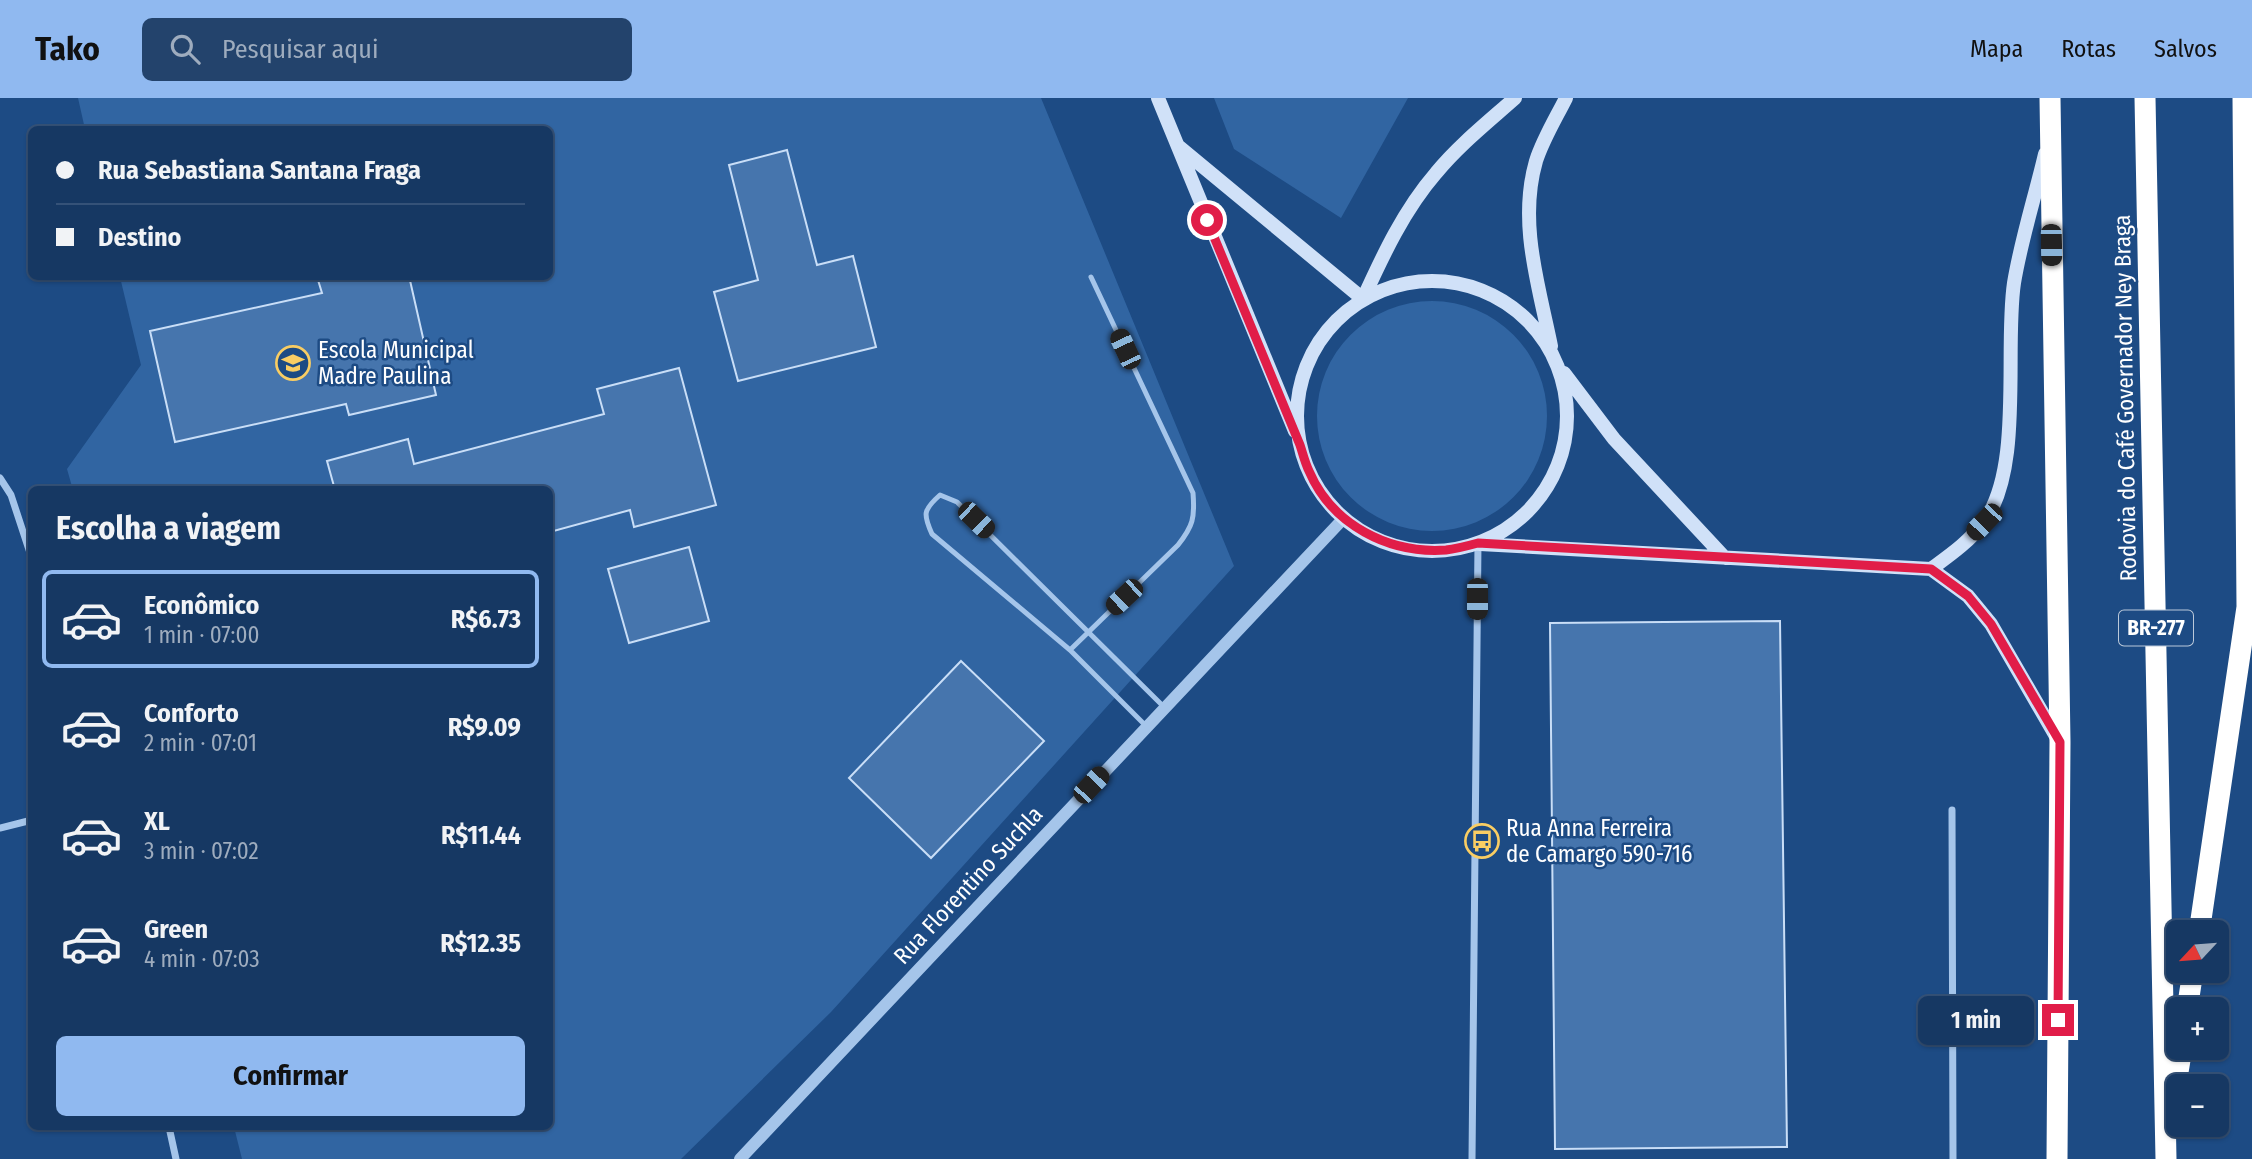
<!DOCTYPE html>
<html lang="pt">
<meta charset="utf-8">
<style>
body{margin:0;font-family:"Fira Sans Condensed",sans-serif;background:#23436c;color:#f1f3f6;height:100vh;display:flex;flex-direction:column;font-size:26px;white-space:nowrap}
*{box-sizing:border-box;margin:0}
p{font-size:23px;color:#9eacbe}
.icon{flex:none;width:38px;height:38px;fill:none;stroke:currentColor;stroke-width:2;stroke-linecap:round;stroke-linejoin:round}
.map{position:relative;flex:1;overflow:hidden}
.panel{position:absolute;left:28px;top:388px;width:525px;height:644px;display:flex;flex-direction:column;background:#163863;border-radius:10px;box-shadow:0 2px 5px #0004,0 0 0 2px #355278}
.panel>*{flex:none}
.hud{position:absolute;left:28px;top:28px;width:525px;height:154px;border-radius:10px;box-shadow:0 2px 5px #0004,0 0 0 2px #355278;display:grid;align-content:center;height:154px;padding:0 28px;background:#163863}
.needle{width:46px;rotate:244deg}
.controls{position:absolute;left:2166px;top:822px;display:grid;gap:14px}
.controls a{display:grid;place-items:center;width:63px;height:63px;border-radius:10px;background:#163863;box-shadow:0 2px 5px #0004,0 0 0 2px #355278;font-size:35px}
.end{position:absolute;width:32px;height:32px;margin:-16px;border:9px solid #e11d48;background:#fff;box-shadow:0 0 0 4px #fff}
.from{border-radius:50%}
.bubble{position:absolute;height:49px;border-radius:10px;background:#163863;box-shadow:0 2px 5px #0004,0 0 0 2px #355278;font-size:23px;font-weight:700;line-height:49px;text-align:center}
.car{position:absolute;width:21px;height:42px;margin:-21px -10px;border-radius:9px;box-shadow:0 0 5px 2px #0007;background:linear-gradient(#222 24%,#8ab4d8 0 40%,#222 0 76%,#8ab4d8 0 86%,#222 0)}
.hud b{display:flex;align-items:center;gap:24px;height:66px;font-size:26px}
.hud b+b{border-top:2px solid #355278}
.hud i{width:18px;height:18px;background:#f1f3f6}
ul{padding:0;list-style:none}
li{display:flex;align-items:center;gap:21px;height:98px;margin:0 14px 10px;padding:0 14px;border:4px solid transparent;border-radius:10px}
li div{flex:1}
li b{display:block;font-size:26px}
li em{font-style:normal;font-weight:700}
li.selected{border-color:#90b9f0}
li>.icon{width:63px;height:63px;stroke-width:1.5}
h2{padding:0 28px;font-size:32px;line-height:84px}
.primary-button{display:flex;gap:14px;margin-top:auto;padding:14px 28px}
.primary-button a{flex:1;height:80px;border-radius:10px;background:#90b9f0;color:#111;font-size:28px;font-weight:700;line-height:80px;text-align:center}
header{display:flex;align-items:center;gap:42px;box-sizing:border-box;height:98px;padding:0 35px;background:#90b9f0;color:#111}
header strong{font-size:33px}
nav{display:flex;gap:38px;margin-inline-start:auto;font-size:24px}
.search{width:490px;height:63px;background:#23436c;display:flex;align-items:center;gap:18px;box-sizing:border-box;padding:0 24px;border-radius:10px;color:#9eacbe;font-size:26px}
.map>svg:first-child{display:block}
</style>
<header>
<strong>Tako</strong>
<div class="search"><svg class="icon" aria-label="search" viewBox="0 0 24 24"><circle cx="10" cy="10" r="6"/><path d="M15 15l6 6"/></svg>Pesquisar aqui</div>
<nav><a>Mapa</a><a>Rotas</a><a>Salvos</a></nav>
</header>
<div class="map">
<svg width="2252" height="1061" viewBox="0 0 2252 1061">
<rect width="100%" height="100%" fill="#1d4b84"/>
<path fill="#3165a2" d="M78 0H1041L1234 468 831 914 681 1061H242L234 1029H550V392H73L67 371 141 267 120 179 550 178V32L85 31Z
M1214 0H1408L1341 120 1234 51Z
M1317 318a115 115 0 1 1 230 0a115 115 0 1 1-230 0Z"/>
<path fill="#4675ad" stroke="#c9def7" stroke-width="2" d="M787 52 817 167 853 158 876 249 738 283 714 194 758 182 729 67Z
M333 178H409L436 297 349 317 346 306 175 344 150 233 322 195 318 182Z
M679 270 716 407 634 429 630 412 550 434V392H335L327 363 408 341 414 366 604 316 597 291Z
M689 449 709 523 629 545 608 471Z
M1780 523 1787 1049 1555 1051 1550 525Z
M961 563 1044 643 931 760 849 680Z"/>
<g fill="none" stroke-linecap="round" stroke-linejoin="round">
<path stroke="#a5c5ea" stroke-width="5" d="M1070 552 1178 447C1193 428 1195 420 1193 395L1091 179
M1146 628 1070 552 932 436C923 416 923 412 940 397L957 404 1164 609"/>
<path stroke="#a5c5ea" stroke-width="7" d="M0 380 11 397 32 461
M1952 712 1953 1061
M0 730 32 722
M169 1029 176 1061
M1472 1061 1478 445"/>
<path stroke="#a5c5ea" stroke-width="12" d="M740 1061 1343 421"/>
<path stroke="#d0e1f8" stroke-width="14" d="M1158 0 1295 333
M1178 48 1363 201
M1297 318a135 135 0 1 1 270 0a135 135 0 1 1-270 0Z
M1363 201C1383 157 1404 112 1436 75 1459 47 1488 24 1515 0
M1551 248C1539 188 1518 125 1536 63 1543 41 1556 20 1566 0
M1564 275 1614 341 1725 460
M1480 446 1931 471 1968 498 1991 526 2057 640
M1931 471C1950 457 1969 444 1983 425 2024 372 2004 251 2014 185 2021 142 2035 99 2045 56"/>
<path stroke="#fff" stroke-width="21" d="M2050 0 2060 644 2057 1061
M2145 0 2166 1061
M2199 835 2247 509 2243 0
M2187 912 2193 873
M2175 992 2182 950"/>
</g>
<g fill="none" stroke-linecap="round" stroke-linejoin="round">
<path stroke="#e11d48" stroke-width="9" d="M1207 122 1300 347C1303 356 1305 365 1309 373 1332 427 1389 456 1446 452 1456 451 1467 448 1478 445L1931 471 1968 498 1991 526 2060 644 2058 922"/>
</g>
<defs>
<g id="school-ring" transform="scale(1.75)"><circle r="9.5" fill="#1d4b84" stroke="#f9cd63" stroke-width="1.5"/><path d="M0-5L7-2L0 1L-7-2ZM-4 1L0 2.5L4 1V4Q0 6-4 4Z" fill="#f9cd63"/></g>
<g id="bus-ring" transform="scale(1.75)"><circle r="9.5" fill="#1d4b84" stroke="#f9cd63" stroke-width="1.5"/><path d="M-5-6H5V4H4V6H2V4H-2V6H-4V4H-5ZM-3.5-4V0h7V-4ZM-3.5 1.2v1.5H-2V1.2ZM2 1.2v1.5H3.5V1.2Z" fill="#f9cd63"/></g>
</defs>
<g fill-rule="evenodd">
<use href="#school-ring" x="293" y="265"/>
<use href="#bus-ring" x="1482" y="743"/>
</g>
<g text-anchor="middle" dominant-baseline="central" stroke-width="5" stroke-linejoin="round" paint-order="stroke">
<rect fill="#1d4b84" stroke="#bbc9da" stroke-width="2" x="2119" y="512.5" width="74" height="35" rx="5"/>
<g font-size="21" font-weight="bold" fill="#fff">
<text x="2156" y="530">BR-277</text>
</g>
<g font-size="23" fill="#fff" stroke="#1d4b84" text-anchor="start">
<text x="318" y="252">Escola Municipal<tspan x="318" dy="26">Madre Paulina</tspan></text>
<text x="1506" y="730">Rua Anna Ferreira<tspan x="1506" dy="26">de Camargo 590-716</tspan></text>
</g>
<g font-size="23" fill="#fff" stroke="#1d4b84">
<text transform="translate(2125 300) rotate(-91)">Rodovia do Café Governador Ney Braga</text>
<text transform="translate(968 787) rotate(-47)">Rua Florentino Suchla</text>
</g>
</g>
</svg>
<div class="controls">
<a><svg class="needle" viewBox="-14 -14 28 28"><path d="M0-13l5 13h-10z" fill="#e53935"/><path d="M0 13l5-13h-10z" fill="#9eacbe"/></svg></a>
<a>+</a>
<a>−</a>
</div>
<i class="end from" style="left:1207px;top:122px"></i>
<i class="end" style="left:2058px;top:922px"></i>
<div class="bubble" style="left:1918px;top:898px;width:116px">1 min</div>
<i class="car" style="left:2051px;top:147px;rotate:179deg"></i>
<i class="car" style="left:1125px;top:251px;rotate:335deg"></i>
<i class="car" style="left:976px;top:422px;rotate:134deg"></i>
<i class="car" style="left:1984px;top:424px;rotate:224deg"></i>
<i class="car" style="left:1124px;top:499px;rotate:227deg"></i>
<i class="car" style="left:1477px;top:501px;rotate:180deg"></i>
<i class="car" style="left:1091px;top:687px;rotate:43deg"></i>
<div class="hud">
<b><i class="from"></i>Rua Sebastiana Santana Fraga</b>
<b><i></i>Destino</b>
</div>
<section class="panel">
<h2>Escolha a viagem</h2>
<ul>
<li class="selected"><svg class="icon" aria-label="car" viewBox="0 0 24 24"><path d="M5 17H2v-5l4-1 3-4h7l3 4 3 1v5h-3M9 17h6M6 11h13"/><circle cx="7" cy="17" r="2"/><circle cx="17" cy="17" r="2"/></svg><div><b>Econômico</b><p>1 min · 07:00</p></div><em>R$6.73</em></li>
<li><svg class="icon" aria-label="car" viewBox="0 0 24 24"><path d="M5 17H2v-5l4-1 3-4h7l3 4 3 1v5h-3M9 17h6M6 11h13"/><circle cx="7" cy="17" r="2"/><circle cx="17" cy="17" r="2"/></svg><div><b>Conforto</b><p>2 min · 07:01</p></div><em>R$9.09</em></li>
<li><svg class="icon" aria-label="car" viewBox="0 0 24 24"><path d="M5 17H2v-5l4-1 3-4h7l3 4 3 1v5h-3M9 17h6M6 11h13"/><circle cx="7" cy="17" r="2"/><circle cx="17" cy="17" r="2"/></svg><div><b>XL</b><p>3 min · 07:02</p></div><em>R$11.44</em></li>
<li><svg class="icon" aria-label="car" viewBox="0 0 24 24"><path d="M5 17H2v-5l4-1 3-4h7l3 4 3 1v5h-3M9 17h6M6 11h13"/><circle cx="7" cy="17" r="2"/><circle cx="17" cy="17" r="2"/></svg><div><b>Green</b><p>4 min · 07:03</p></div><em>R$12.35</em></li>
</ul>
<div class="primary-button"><a>Confirmar</a></div>
</section>
</div>
